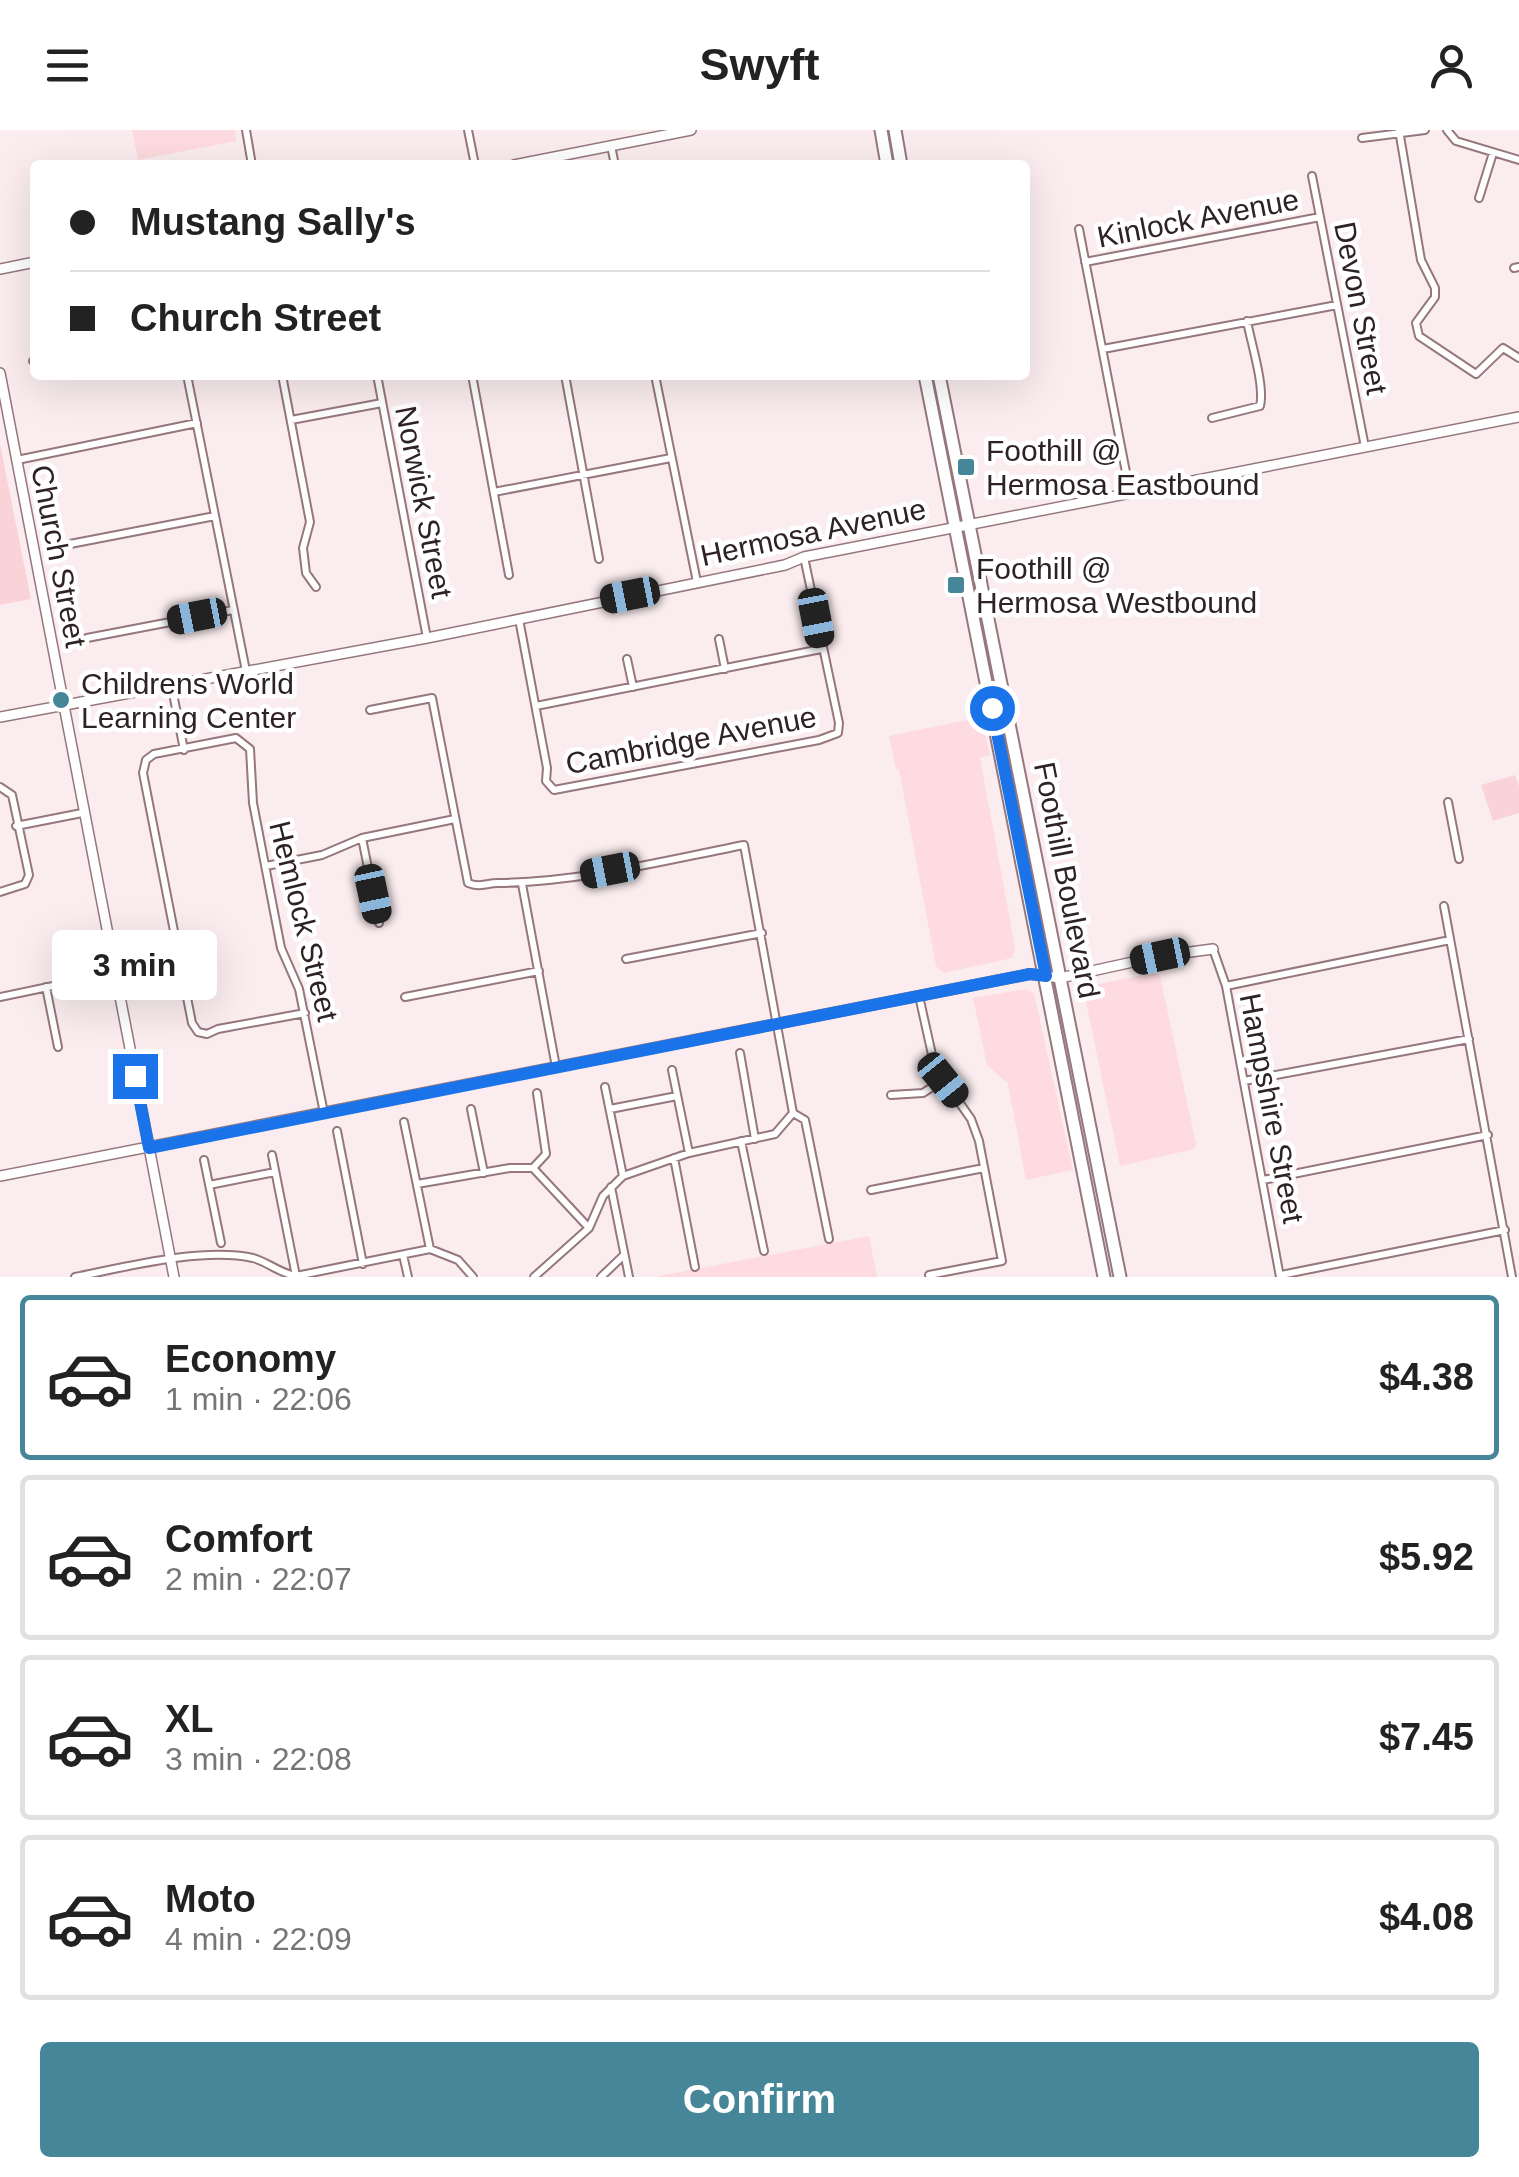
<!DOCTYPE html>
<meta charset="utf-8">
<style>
body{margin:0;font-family:Arial,sans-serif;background:#f6f6f6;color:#222;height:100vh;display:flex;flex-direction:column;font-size:38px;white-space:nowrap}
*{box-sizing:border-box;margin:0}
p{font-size:32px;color:#767676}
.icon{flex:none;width:55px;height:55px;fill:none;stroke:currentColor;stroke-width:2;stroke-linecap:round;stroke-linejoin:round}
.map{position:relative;height:1147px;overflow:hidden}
.details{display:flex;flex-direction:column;background:#fff;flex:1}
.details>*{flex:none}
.banner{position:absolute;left:30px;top:30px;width:1000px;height:220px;border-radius:10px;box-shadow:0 10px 40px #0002;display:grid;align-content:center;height:220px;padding:0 40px;background:#fff}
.end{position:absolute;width:45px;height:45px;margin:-22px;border:12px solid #1a73e8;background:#fff;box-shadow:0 0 0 5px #fff}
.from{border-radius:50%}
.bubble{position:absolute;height:70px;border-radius:10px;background:#fff;box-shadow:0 10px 40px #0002;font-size:32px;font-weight:700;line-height:70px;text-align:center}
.car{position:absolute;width:30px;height:60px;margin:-30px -15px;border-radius:12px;box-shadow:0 0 8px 2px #0007;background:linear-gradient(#222 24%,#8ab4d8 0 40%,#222 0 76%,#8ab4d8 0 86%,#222 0)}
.banner b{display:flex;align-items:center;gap:35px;height:95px;font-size:38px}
.banner b+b{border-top:2px solid #e0e0e0}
.banner i{width:25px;height:25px;background:#222}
ul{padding:18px 0 0;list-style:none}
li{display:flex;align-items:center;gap:30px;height:165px;margin:0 20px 15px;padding:0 20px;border:5px solid #e0e0e0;border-radius:10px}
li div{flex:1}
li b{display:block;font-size:38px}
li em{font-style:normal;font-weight:700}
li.current{border-color:#458698}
li>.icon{width:90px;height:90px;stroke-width:1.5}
.cta{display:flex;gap:20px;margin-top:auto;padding:20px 40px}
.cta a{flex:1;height:115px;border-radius:10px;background:#458698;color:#fff;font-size:40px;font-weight:700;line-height:115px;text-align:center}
header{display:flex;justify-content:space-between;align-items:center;height:130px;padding:0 40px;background:#fff;font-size:45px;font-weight:700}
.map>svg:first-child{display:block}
</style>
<header><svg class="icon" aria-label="menu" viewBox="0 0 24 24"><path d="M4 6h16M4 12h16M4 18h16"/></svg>Swyft<svg class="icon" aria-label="person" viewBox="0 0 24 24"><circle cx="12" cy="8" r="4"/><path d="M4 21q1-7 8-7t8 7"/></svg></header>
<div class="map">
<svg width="1519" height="1147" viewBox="0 0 1519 1147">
<rect width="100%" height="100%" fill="#fbedef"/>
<path fill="#fddbe0" d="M132 0H235L236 11 138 30Z
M981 587 990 625 980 628 1015 817 1012 828 944 843 936 836 899 639H896L889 606Z
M1155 843 1160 846 1196 1014 1194 1019 1120 1036 1083 857Z
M1026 859 1034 863 1073 1040 1026 1050 1008 954 987 935 973 868Z
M869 1106 877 1147H654Z"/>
<path fill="#fad3d8" d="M0 314 31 469 0 475Z
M1515 645 1519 656V683L1493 691 1481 655Z"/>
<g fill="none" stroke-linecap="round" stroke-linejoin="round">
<g stroke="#95777c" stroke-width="10">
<path id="minor" d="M246 0 252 35
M468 0 475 35
M1399 0 1421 130 1435 158V167L1416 193 1419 206 1476 244 1503 218 1519 228
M1447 0 1456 11 1519 30
M1362 8 1425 0
M611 16 615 35
M1312 46 1365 317
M1479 68 1493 23
M1079 99 1130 363
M1085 132 1320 87
M1514 138 1519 137
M1103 219 1337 175
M33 231 35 230
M187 245 246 541
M282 245 310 392 303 418 306 443 316 457
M377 245 427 508
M472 245 509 445
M565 245 599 429
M655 245 697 452
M1212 288 1260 276C1265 256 1251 213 1247 191
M291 290 382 273
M17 330 197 293
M494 362 671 328
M70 414 215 386
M519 489 547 638 546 651 554 660 819 610 838 603 839 593 804 427
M87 508 233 480
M719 509 725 539
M627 529 633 557
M171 553 184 620
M536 576 821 519
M370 580 432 568 468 753C480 758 486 753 498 753 581 752 662 731 744 715L793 983
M0 657 12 665 29 745 25 754 0 762
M1448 672 1459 729
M16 696 82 683
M362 708 379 793
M266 736 322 725 362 708 455 689
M522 754 556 937
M1444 776 1512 1147
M1213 819 1226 856 1280 1147
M626 829 762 803
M1226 856 1450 810
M46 857 58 917
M919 866 935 938 971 989 979 1011 1002 1131 929 1145
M0 867 115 843
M405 867 539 841
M305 883 218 899 207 904 198 902 192 893 143 643 146 630 154 624 236 608 250 619 253 673 281 818 299 859 324 983
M740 923 755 1009
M672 940 689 1023
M1244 951 1469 909
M605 957 623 1046
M891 965 923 963 943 950
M471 979 484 1043
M610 979 677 966
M793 983 805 990 829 1109
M404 992 430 1119
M337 1001 363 1134
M741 1011 764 1121
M272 1025 296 1146
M674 1028 695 1137
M204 1030 221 1113
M533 1038 546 1024 537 963
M1263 1050 1488 1005
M417 1054 510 1038H533L589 1098
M209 1055 275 1042
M611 1057 629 1147
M871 1060 984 1038
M403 1125 408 1147
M1281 1145 1505 1100
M75 1147C126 1137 202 1117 253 1128 268 1132 279 1143 296 1146L430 1119 458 1130 473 1147
M534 1147 589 1098 603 1066 623 1046 689 1023 775 1004 793 983
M601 1147 624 1125"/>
</g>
<g stroke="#95777c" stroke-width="12">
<path id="tertiary" d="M514 35 691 0
M0 139 35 132
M0 243 174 1147
M0 587 427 508 785 435 804 427 1519 287
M0 1046 1030 844 1060 848 1160 826 1213 819"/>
</g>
<g stroke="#95777c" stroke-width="15">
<path id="primary" d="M881 0 887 35
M895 0 901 35
M925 245 1104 1147
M939 245 1120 1147"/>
</g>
<use href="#minor" stroke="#fff" stroke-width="6"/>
<use href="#tertiary" stroke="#fff" stroke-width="9"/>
<use href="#primary" stroke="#fff" stroke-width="11"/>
</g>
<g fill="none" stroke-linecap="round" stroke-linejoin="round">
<path stroke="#1a73e8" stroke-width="12" d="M135 946 149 1018 1030 844 1046 846 992 578"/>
</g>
<g fill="#458698" stroke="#fff" stroke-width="4">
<rect x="956" y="327" width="20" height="20" rx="5"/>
<rect x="946" y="445" width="20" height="20" rx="5"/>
<circle cx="61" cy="570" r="10"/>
</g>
<g text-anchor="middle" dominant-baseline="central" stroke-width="9" stroke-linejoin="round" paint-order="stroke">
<g font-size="30" fill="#2e2224" stroke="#fff">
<text transform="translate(1198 88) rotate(-11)">Kinlock Avenue</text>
<text transform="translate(1361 178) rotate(79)">Devon Street</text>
<text transform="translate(424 372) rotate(79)">Norwick Street</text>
<text transform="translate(813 402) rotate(-12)">Hermosa Avenue</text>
<text transform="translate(59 426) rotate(79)">Church Street</text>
<text transform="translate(691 610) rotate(-11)">Cambridge Avenue</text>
<text transform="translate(1067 750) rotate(79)">Foothill Boulevard</text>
<text transform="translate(304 791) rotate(76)">Hemlock Street</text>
<text transform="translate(1272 978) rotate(79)">Hampshire Street</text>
</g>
<g font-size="30" fill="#2e2224" stroke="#fff" text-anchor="start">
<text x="986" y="320">Foothill @<tspan x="986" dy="34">Hermosa Eastbound</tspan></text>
<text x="976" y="438">Foothill @<tspan x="976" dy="34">Hermosa Westbound</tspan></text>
<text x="81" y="553">Childrens World<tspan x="81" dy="34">Learning Center</tspan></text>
</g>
</g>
</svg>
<i class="end from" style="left:992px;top:578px"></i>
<i class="end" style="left:135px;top:946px"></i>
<div class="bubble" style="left:52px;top:800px;width:165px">3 min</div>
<i class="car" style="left:630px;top:465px;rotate:259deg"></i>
<i class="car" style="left:197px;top:486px;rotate:259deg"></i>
<i class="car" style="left:816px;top:488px;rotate:169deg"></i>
<i class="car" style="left:610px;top:740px;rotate:259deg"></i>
<i class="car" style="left:373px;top:764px;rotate:168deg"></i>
<i class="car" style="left:1160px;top:826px;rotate:258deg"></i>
<i class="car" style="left:943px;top:950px;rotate:141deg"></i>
<div class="banner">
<b><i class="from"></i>Mustang Sally's</b>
<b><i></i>Church Street</b>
</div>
</div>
<section class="details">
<ul>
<li class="current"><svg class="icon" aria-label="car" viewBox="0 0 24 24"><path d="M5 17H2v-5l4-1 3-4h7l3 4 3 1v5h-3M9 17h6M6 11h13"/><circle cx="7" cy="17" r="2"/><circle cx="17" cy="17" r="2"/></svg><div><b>Economy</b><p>1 min · 22:06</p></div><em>$4.38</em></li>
<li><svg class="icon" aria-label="car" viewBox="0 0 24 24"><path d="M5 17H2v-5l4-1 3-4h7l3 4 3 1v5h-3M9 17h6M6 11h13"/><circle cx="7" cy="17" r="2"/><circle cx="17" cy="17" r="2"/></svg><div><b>Comfort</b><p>2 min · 22:07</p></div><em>$5.92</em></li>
<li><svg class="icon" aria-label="car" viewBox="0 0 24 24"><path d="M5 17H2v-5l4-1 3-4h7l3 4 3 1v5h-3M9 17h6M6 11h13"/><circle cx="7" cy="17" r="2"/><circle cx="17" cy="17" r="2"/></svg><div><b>XL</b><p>3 min · 22:08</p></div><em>$7.45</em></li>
<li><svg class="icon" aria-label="car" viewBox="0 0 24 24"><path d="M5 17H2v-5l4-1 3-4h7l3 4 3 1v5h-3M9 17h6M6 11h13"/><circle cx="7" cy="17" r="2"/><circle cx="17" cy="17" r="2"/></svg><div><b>Moto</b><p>4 min · 22:09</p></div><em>$4.08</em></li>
</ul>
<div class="cta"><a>Confirm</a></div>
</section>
